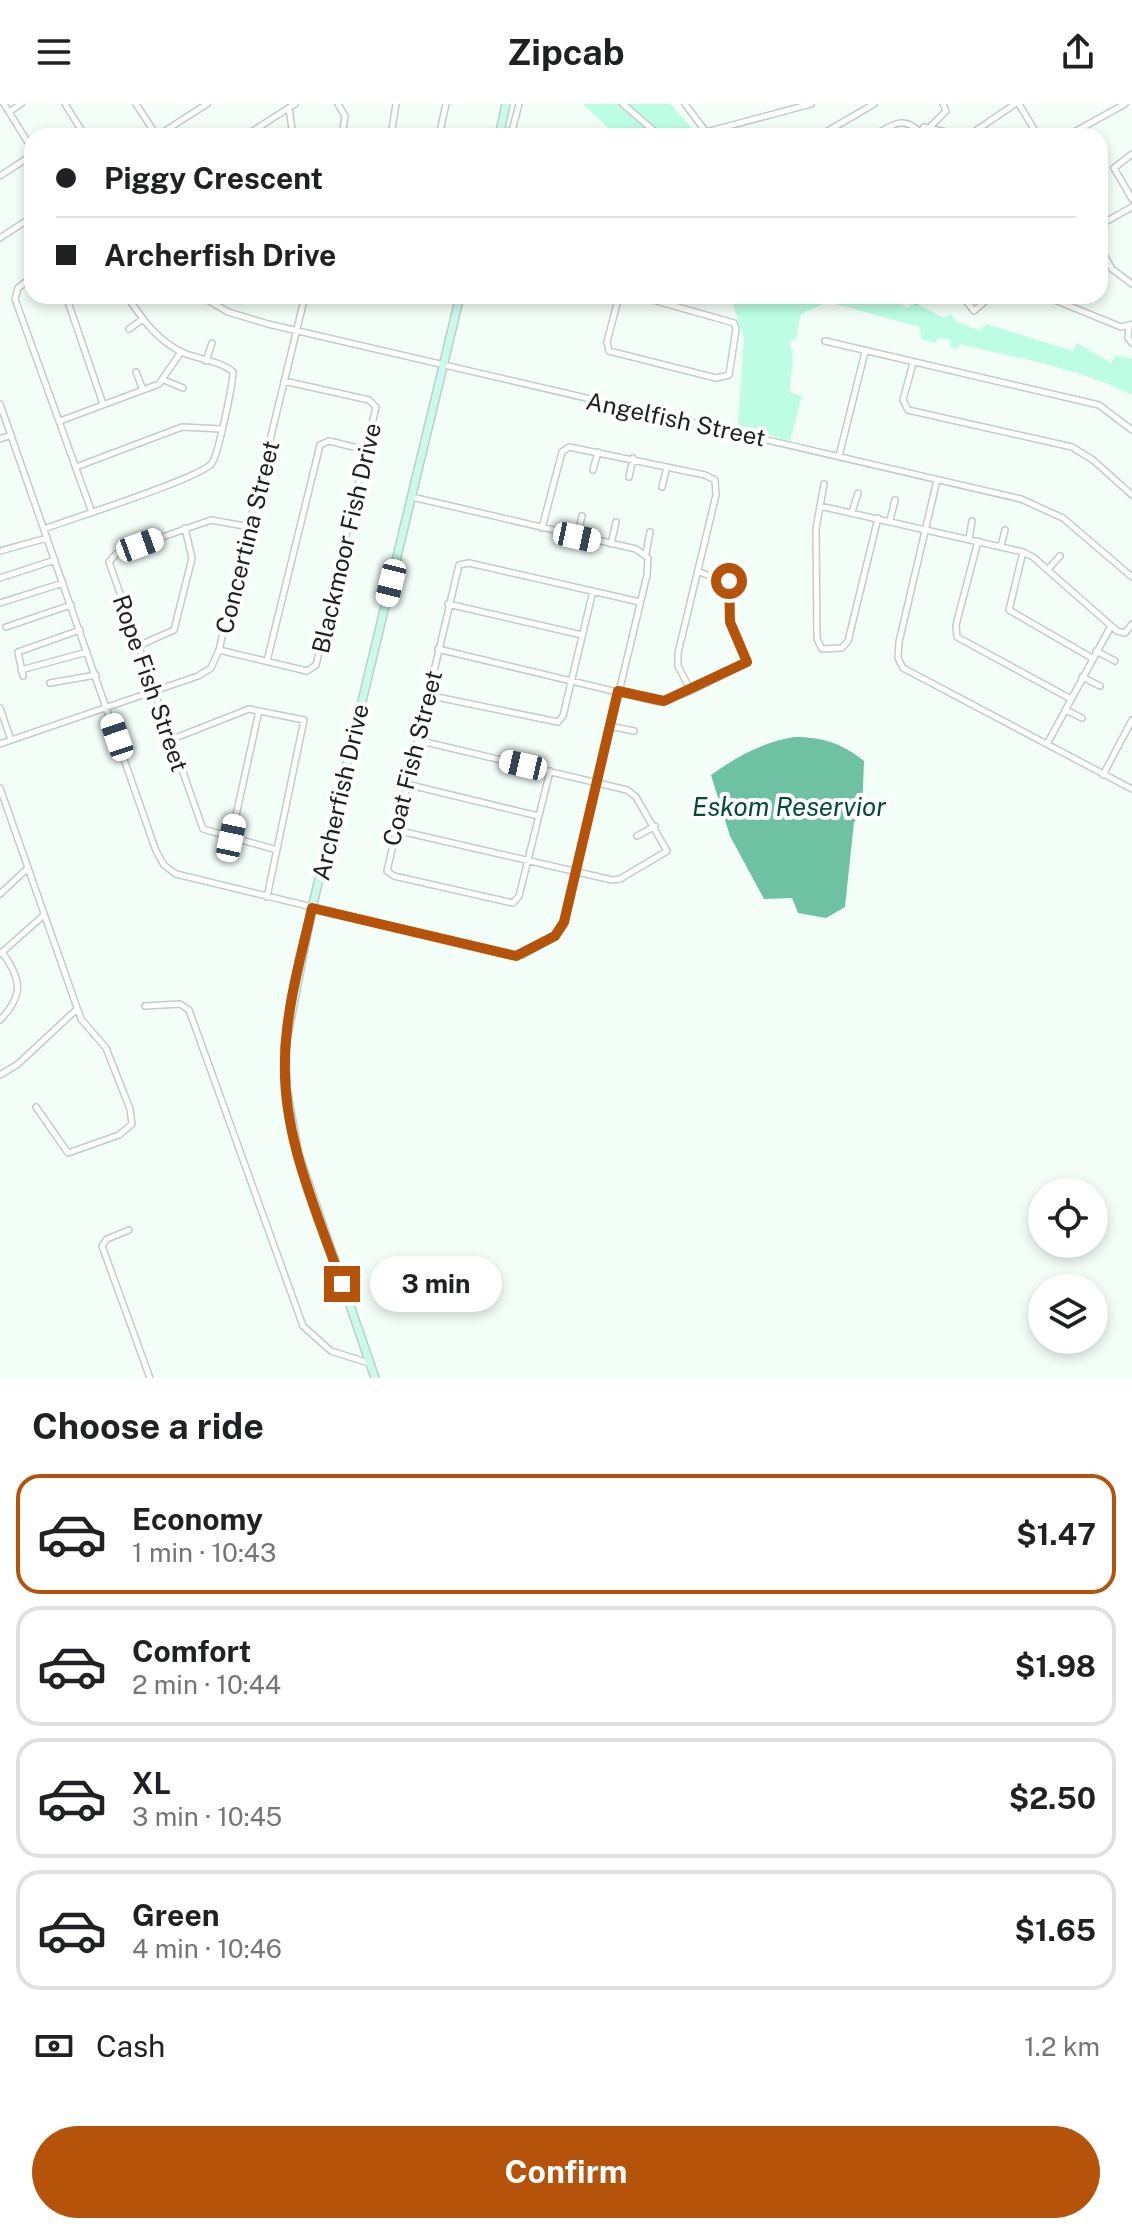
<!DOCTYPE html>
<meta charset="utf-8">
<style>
body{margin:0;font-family:"Public Sans",sans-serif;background:#f2f2f2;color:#202124;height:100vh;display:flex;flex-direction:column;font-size:30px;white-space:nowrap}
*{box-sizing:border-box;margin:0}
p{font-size:26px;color:#757577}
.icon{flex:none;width:44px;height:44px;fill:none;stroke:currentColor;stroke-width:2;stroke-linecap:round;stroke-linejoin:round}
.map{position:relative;height:1274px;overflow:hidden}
.panel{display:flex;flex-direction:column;background:#fff;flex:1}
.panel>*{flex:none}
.top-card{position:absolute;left:24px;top:24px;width:1084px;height:176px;border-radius:24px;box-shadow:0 4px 12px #0003;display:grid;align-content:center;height:176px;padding:0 32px;background:#fff}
.controls{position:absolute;left:1028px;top:1074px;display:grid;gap:16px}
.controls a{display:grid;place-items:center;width:80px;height:80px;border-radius:50%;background:#fff;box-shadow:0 4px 12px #0003;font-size:40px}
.end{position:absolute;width:36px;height:36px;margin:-18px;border:10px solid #b45309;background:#fff;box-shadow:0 0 0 4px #fff}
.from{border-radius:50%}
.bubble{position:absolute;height:56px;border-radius:28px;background:#fff;box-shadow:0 4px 12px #0003;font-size:26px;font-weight:700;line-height:56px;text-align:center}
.car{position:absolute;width:24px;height:48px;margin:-24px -12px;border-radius:10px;box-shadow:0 0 6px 2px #0007;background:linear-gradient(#fff 24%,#345 0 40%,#fff 0 76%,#345 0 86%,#fff 0)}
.top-card b{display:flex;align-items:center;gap:28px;height:76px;font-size:30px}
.top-card b+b{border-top:2px solid #e0e0e0}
.top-card i{width:20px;height:20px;background:#202124}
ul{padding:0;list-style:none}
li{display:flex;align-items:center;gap:24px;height:120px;margin:0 16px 12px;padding:0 16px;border:4px solid #e0e0e0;border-radius:24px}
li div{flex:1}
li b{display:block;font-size:30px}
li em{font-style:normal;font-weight:700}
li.on{border-color:#b45309}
li>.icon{width:72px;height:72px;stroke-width:1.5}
h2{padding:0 32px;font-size:36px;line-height:96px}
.pay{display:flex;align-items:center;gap:20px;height:88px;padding:0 32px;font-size:30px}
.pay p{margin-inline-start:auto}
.action{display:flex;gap:16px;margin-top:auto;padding:16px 32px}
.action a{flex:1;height:92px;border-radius:48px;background:#b45309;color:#fff;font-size:32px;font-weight:700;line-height:92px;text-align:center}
header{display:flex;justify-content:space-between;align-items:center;height:104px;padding:0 32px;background:#fff;font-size:36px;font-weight:700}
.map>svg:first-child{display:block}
</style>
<header><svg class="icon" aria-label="menu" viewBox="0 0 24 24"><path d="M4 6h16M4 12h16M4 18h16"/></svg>Zipcab<svg class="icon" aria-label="share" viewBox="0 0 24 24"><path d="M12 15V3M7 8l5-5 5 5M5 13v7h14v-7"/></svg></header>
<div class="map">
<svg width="1132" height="1274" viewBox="0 0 1132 1274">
<rect width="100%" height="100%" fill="#f3fef9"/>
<path fill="#bcfde4" d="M583 0H670L698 31 712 29 718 32H617Z
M730 192H889L907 204 914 198 944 214 951 210 955 217 980 227 986 220 1073 247 1077 239 1111 259 1116 251 1132 255V291C1076 263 1019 254 959 240L958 245 950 243 951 236 937 234 936 239 921 235 920 223 828 198 801 210 796 235 790 237 793 257 789 288 802 292 790 337 738 321 744 234Z"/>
<path fill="#6fc1a4" d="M794 633C822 633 842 639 864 657L862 710 854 718 845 803 826 814 798 809 792 794 764 795 730 732 711 671C738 652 761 639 794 633Z"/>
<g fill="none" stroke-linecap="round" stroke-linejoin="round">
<g stroke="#c1cdc8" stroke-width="8">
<path id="street" d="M4 0 32 45
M65 0 85 32
M136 0 157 32
M338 0 345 12 342 32
M623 0 660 32
M685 0 706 28 811 0
M1019 0 1038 32
M289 4 293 32
M9 8 21 0
M931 22 946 7 943 0
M979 24 983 32
M500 28 512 27 519 0
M40 32 42 31
M157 32 207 0
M245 32 295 0
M391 32 396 0
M439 32 446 0
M819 32 874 0
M873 32C891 22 902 11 919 27
M918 32 924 23 963 32
M968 32 1015 0
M1067 32 1125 0
M1132 50 1114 64 1132 95
M0 72 32 51
M1100 121 1132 103
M0 134 32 113
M1100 144 1112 165 1132 180
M32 173 18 184 15 195 91 406
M66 192 103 300
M201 192 228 208 268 220 1021 395 1063 414 1132 473
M619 192 607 238 609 247 716 274 729 271 736 225 734 219 639 192
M911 192 916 197
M962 192 974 207 991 192
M1045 192 1121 223 1132 220
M1129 223 1128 234 1132 239
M129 225 143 215
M825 237 1099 301 1132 326
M206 257 212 239
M913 259 903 296 908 306 1072 343 1093 356 1132 391
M136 268 143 286
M164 276 183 284
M0 300 156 747 164 761 176 770 510 851H523L555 832 563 822 647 471 648 454 636 445 412 393
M60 317 159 280 181 248
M0 335 11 331
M839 352 865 248
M76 363 182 323 221 325
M593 366 598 348
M629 373 633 354
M937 376 899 538 898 554 903 564 1132 685
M662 383 667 363
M820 402 824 380
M852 408 858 389
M878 414 848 537 842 544 822 545 817 535 816 425 820 402 1023 448 1033 453 1117 527 1125 529 1132 520
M890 416 895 396
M250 423 211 416 117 449 109 458 203 725 277 746
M542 424 562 348 569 343 705 371 715 376 716 391 678 549V562L691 587
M44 425C70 415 202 374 212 359 218 351 233 280 233 268 222 258 201 255 186 250 159 239 142 215 127 192
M577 433 582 412
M969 435 972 417
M978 437 956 521 957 533 1071 595
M611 440 616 418
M1001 442 1005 426
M0 447 47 434
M1023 448 1009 506 1092 554
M646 449 650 428
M1048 465 1060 452
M0 474 55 456
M0 499 63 479
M448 500 582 531
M6 523 71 501
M138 542 174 526 192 454 185 424
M438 545 659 598 691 587 747 558 730 518 731 479 699 468
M219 546 307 567 316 561 376 303 369 296 284 277
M1096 547 1115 557
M267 557 320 341 329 337 366 346
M21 566 87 548
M23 572 18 548 80 526
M1082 573 1100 582
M50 579 96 571
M427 591 558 618 563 612 593 487
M0 604 11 636
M1066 606 1082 614
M609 622 634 627
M170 636 249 605 304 616 267 793
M0 640 198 572 211 564 219 546 305 192
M1047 640 1111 522
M550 667 519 792 513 799 394 772 387 767 459 461 469 459 640 498
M1103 671 1132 616
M406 680 538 712
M0 684 81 915 106 944 130 1005 132 1020 119 1031 68 1049 36 1003
M396 726 612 776 620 775 667 747 636 693 627 686 417 636
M637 732 655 722
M231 734 259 607
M0 790 28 764
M0 850 44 811
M145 902 180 900 189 906 303 1222 331 1247 369 1259
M0 916C24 891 22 876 2 848
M0 971 18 960 77 905
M129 1126 107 1135 102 1142 150 1274"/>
</g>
<g stroke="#c1cdc8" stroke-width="10">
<path id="secondary" d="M499 32 506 0
M375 1274 298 1050 286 984 285 942 312 804 460 192"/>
</g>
<use href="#street" stroke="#fff" stroke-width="5"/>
<use href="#secondary" stroke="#c8fbec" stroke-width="7"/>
</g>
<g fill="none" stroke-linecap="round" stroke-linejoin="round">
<path stroke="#b45309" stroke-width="10" d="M342 1180C317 1108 282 1033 285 955 286 904 301 853 312 804L516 852 555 832 564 818 618 587 664 597 747 558 730 518 729 477"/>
</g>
<g text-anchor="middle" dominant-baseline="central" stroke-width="8" stroke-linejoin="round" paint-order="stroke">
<g font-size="24" fill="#1c201f" stroke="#fff">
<text transform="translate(676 315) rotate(12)">Angelfish Street</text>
<text transform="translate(247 433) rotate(-76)">Concertina Street</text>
<text transform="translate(346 434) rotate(-77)">Blackmoor Fish Drive</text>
<text transform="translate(151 579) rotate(71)">Rope Fish Street</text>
<text transform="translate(412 654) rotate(-76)">Coat Fish Street</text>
<text transform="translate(340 688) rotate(-77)">Archerfish Drive</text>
</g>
<g font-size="26" font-style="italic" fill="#024b38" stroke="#fff">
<text x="789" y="702">Eskom Reservior</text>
</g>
</g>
</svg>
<div class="controls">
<a><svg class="icon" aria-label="locate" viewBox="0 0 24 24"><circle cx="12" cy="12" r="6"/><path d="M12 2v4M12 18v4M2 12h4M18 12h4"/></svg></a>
<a><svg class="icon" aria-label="layers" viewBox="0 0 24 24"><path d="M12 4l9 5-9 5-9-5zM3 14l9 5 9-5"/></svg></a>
</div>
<i class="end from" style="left:729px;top:477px"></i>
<i class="end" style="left:342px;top:1180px"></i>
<div class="bubble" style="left:370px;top:1152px;width:132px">3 min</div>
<i class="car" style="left:577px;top:433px;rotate:102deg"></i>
<i class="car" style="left:140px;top:441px;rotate:70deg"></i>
<i class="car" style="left:391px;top:479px;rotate:194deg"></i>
<i class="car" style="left:117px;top:633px;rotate:341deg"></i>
<i class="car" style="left:523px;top:661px;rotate:283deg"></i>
<i class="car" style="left:231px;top:734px;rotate:12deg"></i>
<div class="top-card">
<b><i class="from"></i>Piggy Crescent</b>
<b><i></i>Archerfish Drive</b>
</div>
</div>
<section class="panel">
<h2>Choose a ride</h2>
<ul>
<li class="on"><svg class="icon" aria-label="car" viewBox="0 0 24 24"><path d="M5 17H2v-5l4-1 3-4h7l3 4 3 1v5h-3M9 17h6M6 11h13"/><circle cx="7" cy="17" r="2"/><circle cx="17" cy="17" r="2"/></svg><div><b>Economy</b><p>1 min · 10:43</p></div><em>$1.47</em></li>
<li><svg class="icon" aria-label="car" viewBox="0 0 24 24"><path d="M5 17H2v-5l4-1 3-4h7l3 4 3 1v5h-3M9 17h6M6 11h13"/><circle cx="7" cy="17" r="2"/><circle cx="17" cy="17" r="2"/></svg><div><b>Comfort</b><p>2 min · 10:44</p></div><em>$1.98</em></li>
<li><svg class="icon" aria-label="car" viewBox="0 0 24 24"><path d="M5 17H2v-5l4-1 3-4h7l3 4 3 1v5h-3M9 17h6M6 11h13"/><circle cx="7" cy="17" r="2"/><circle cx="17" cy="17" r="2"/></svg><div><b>XL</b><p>3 min · 10:45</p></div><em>$2.50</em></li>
<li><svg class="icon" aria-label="car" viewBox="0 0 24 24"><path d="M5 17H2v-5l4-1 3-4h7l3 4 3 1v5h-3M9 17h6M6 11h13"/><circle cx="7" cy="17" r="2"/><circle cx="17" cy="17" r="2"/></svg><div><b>Green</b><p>4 min · 10:46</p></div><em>$1.65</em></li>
</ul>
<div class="pay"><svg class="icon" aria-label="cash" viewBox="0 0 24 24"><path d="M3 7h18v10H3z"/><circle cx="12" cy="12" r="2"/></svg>Cash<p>1.2 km</p></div>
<div class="action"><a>Confirm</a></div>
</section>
